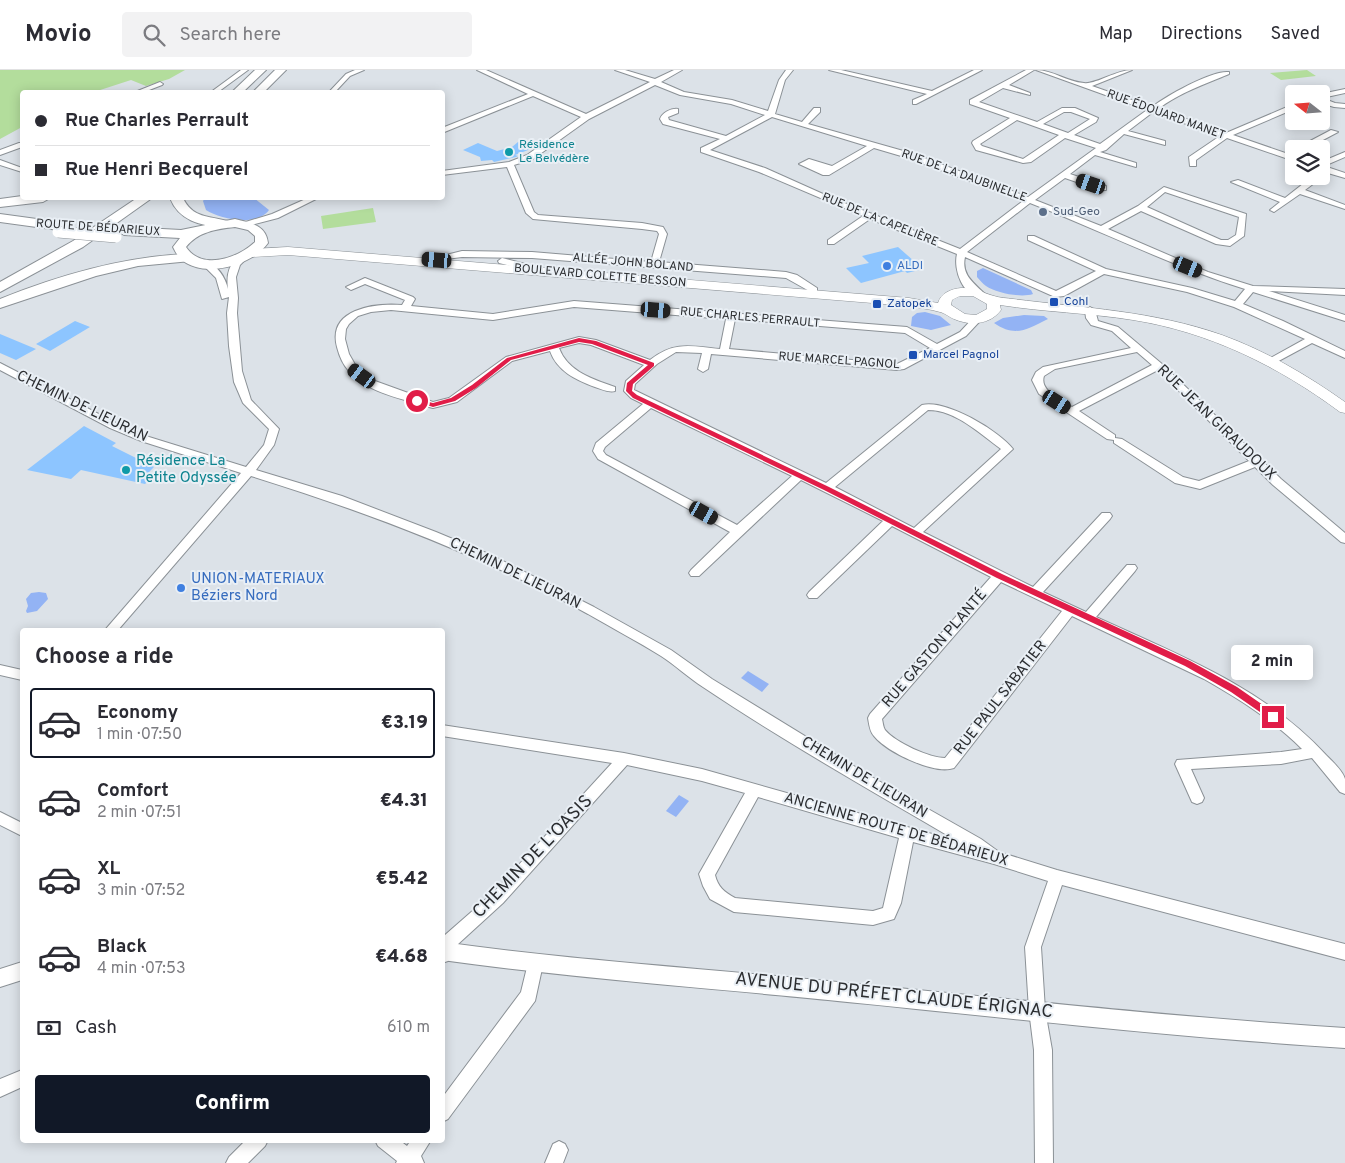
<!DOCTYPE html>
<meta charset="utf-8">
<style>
body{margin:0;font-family:Overpass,sans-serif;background:#f2f2f3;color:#2b2b33;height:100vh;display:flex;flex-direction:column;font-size:19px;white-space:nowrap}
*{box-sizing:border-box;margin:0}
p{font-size:16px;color:#7c7c81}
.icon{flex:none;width:28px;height:28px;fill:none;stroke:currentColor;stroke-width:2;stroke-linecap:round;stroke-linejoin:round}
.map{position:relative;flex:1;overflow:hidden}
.panel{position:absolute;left:20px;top:558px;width:425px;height:515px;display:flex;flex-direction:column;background:#fff;border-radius:5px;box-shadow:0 2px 12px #0003}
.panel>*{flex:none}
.banner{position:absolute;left:20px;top:20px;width:425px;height:110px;border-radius:5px;box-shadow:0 2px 12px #0003;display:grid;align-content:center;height:110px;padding:0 15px;background:#fff}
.needle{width:32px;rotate:287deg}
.controls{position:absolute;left:1285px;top:15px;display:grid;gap:10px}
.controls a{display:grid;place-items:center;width:45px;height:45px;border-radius:5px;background:#fff;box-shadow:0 2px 12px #0003;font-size:25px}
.end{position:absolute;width:22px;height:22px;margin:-11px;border:6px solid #e11d48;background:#fff;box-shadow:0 0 0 2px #fff}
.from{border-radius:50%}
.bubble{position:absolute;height:35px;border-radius:5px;background:#fff;box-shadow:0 2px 12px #0003;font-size:16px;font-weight:800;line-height:35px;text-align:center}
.car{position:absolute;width:15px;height:30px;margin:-15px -8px;border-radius:6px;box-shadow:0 0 4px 1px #0007;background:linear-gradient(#222 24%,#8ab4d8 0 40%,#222 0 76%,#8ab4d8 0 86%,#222 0)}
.banner b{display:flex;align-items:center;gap:18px;height:48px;font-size:19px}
.banner b+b{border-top:1px solid #e1e1e2}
.banner i{width:12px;height:12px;background:#2b2b33}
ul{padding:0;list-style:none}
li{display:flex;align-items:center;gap:15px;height:70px;margin:0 10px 8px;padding:0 5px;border:2px solid transparent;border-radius:5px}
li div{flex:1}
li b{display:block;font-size:19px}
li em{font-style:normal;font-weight:800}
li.selected{border-color:#111827}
li>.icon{width:45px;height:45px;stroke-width:1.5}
h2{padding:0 15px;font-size:22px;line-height:60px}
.pay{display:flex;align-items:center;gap:12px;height:55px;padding:0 15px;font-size:19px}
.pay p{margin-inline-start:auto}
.cta{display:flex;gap:10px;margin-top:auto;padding:10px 15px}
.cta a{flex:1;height:58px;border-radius:5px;background:#111827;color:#fff;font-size:20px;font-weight:800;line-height:58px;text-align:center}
header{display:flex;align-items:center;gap:30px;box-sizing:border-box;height:70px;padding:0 25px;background:#fff;border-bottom:1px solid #e1e1e2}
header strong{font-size:24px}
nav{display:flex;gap:28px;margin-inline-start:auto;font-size:18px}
.search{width:350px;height:45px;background:#f2f2f3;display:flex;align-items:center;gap:12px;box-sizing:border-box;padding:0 18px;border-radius:5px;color:#7c7c81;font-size:19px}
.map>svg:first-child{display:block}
</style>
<header>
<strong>Movio</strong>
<div class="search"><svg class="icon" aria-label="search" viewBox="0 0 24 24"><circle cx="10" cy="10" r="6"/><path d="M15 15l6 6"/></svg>Search here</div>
<nav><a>Map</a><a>Directions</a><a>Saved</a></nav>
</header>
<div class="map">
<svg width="1345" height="1093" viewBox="0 0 1345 1093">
<rect width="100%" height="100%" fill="#dce2e8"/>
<path fill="#b3dd9c" d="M0 0H185L169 9 146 16 131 10 94 22H22V57L0 69Z
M1307 0 1316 6 1281 10 1270 3Z
M373 138 376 152 323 159 321 146Z"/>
<path fill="#93b3f4" d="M205 128H254L269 140C257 157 220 149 206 140L203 131Z
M983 198 1031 220 1033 224C1021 228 996 223 986 216 983 214 980 210 977 207V201Z
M925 242 940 246 951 255 931 260 911 256 912 247 917 243Z
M1024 245 1044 246 1048 249C1027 259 1016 268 994 253L1003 248Z
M39 522 46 523 48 529 37 541 27 543 26 541 28 536 26 529 31 523Z
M748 601 769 614 762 622 741 608Z
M679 725 689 731 676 747 666 741Z"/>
<path fill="#8dc5ff" d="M518 72H528L529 75 536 77 515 85 518 86 516 87 494 92 492 90 481 91 480 87 463 80 478 73 497 81 512 77Z
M898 177 923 199 907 203 905 201 861 213 846 198 869 193 862 186Z
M75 251 90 257 50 281 36 274Z
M0 264 36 279 16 290 0 283Z
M84 356 116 373 112 376 154 397 149 402 155 404 145 414 81 400 71 409 27 400Z"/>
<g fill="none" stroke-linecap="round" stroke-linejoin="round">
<g stroke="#8b9196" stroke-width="2">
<path id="minor" d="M241 0H248L218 22H211Z
M355 0H364L350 6 335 22H329L346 4Z
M477 0H486L586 44 650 12 615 0H625L655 9 674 0H682L661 12 684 22 732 30 768 41 779 10 786 0H793L785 10 775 44 802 52 814 38H820V42L808 54 914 84 1028 127 1096 78 1065 68 1031 92 1023 93 976 80 972 73 973 71 1010 48 970 34V30L1026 0H1034L1009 15 1030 23V25L1003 18 979 32 1037 52 1062 38H1075L1098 48 1096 52 1074 65 1100 74 1147 40 1036 0C1053 0 1067 12 1084 13 1095 15 1116 0 1132 0L1092 16 1152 37C1166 26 1212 0 1229 2V4C1205 14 1179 23 1158 39L1226 63 1294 34V39L1233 65 1294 86V91L1227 68 1196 90V96H1190L1189 87 1220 66 1153 42 1128 61 1165 71V75L1124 64 1106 80 1100 82 1136 93V97L1095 85 1070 104 1106 116V120H1100L1065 108 1035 130 1101 156 1138 136 1164 117 1246 144 1244 166 1230 176 1216 174 1141 141 1108 159 1208 202 1253 216 1345 219V225L1269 221 1345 245V251L1253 222 1243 234 1283 251 1345 281V288L1312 273 1273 294H1267V290L1305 269 1234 237 1187 222 1104 204 1064 226 1055 227 965 187C961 205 974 213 985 224L983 226C963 229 953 199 957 184L870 149 834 174H828V170L863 146 759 102 701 82V78L720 69 663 54 660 49C662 43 671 38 678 39V43L668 47 669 50 726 66 765 45 731 34 680 25 655 15 589 49 533 89 514 95 534 142 538 145 642 153 663 157 667 164 659 192 786 202 797 205 817 218V222H811L786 208 532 188 462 187 446 189V185L462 181 532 182 651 192 659 164 657 161 642 159 533 149 526 143 507 97 442 105V101L509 92 527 85 581 47 533 26 442 63V58L528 24ZM1064 42H1071L1090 49 1068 63 1043 54ZM772 47 867 76 832 96 809 89 799 94 823 105H829L874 78 908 88 1023 131 960 179 832 128 765 98 710 80ZM1017 50 1059 65 1023 89 982 76 980 74ZM1165 122 1239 147 1236 165 1228 170H1221L1147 137ZM1030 133C1102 161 1171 196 1245 219L1235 231 1192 218 1106 199 1034 166H1028V170L1096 201 1056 221 967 182Z
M829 0H841L932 21 974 0H982L916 34H913V30L927 24Z
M160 12 163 14 162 15 144 22H135Z
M1293 17 1307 23 1308 24 1287 22V20Z
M1345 19V23L1322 28 1335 33 1345 34V38L1334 37 1321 33V24Z
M1331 60 1338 62 1306 79H1295Z
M19 73H22V77L0 85V80Z
M1345 82V87L1324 96 1345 103V108L1321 101V92Z
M0 90 22 98V102L0 95Z
M1321 105 1322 106 1321 108 1305 120 1345 135V139L1300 124 1274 142 1270 140 1280 132 1231 112 1238 110 1285 128 1313 106Z
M308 128H318L278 148 243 157 239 154 272 144Z
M244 184 248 187 240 195 236 207 238 228 237 243 242 301 251 330 279 359 274 375 256 400 342 426 436 462 491 485 594 537 671 580 712 609 870 706 981 769 999 782 1057 800 1345 874V890L1062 815 1041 877 1045 940 1052 980 1053 1093H1035L1034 980 1029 940 1025 877 1048 811 994 794 913 772 901 833 894 849 873 855 734 842 710 829 703 816 699 804 745 723 702 711 627 695 503 833 457 875 448 891 442 893V870L445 865 493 823 612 693 442 666V655L624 683 702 699 957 771C872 721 785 672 703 617 688 607 675 595 661 586 637 571 612 558 588 544 481 485 367 442 251 406L118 560H105L241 403 141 371 110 358 0 300V293L118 354 149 367 246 397 264 375 269 359 243 333 234 312 229 276 227 243 229 227 222 229 216 208 202 194 206 191C218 196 225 207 228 219 226 205 229 190 244 184ZM758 727 899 768 883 838 873 841 735 828C724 822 718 817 715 805Z
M502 188 529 195 530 197 526 200 499 193 498 191Z
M365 208 413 227 415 229 411 236 493 244 574 231 907 257 937 274 960 262 974 247H980V251L966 266 904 299 897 300 711 284 708 299 703 302 698 299 702 283 676 282 657 294 635 314 634 320 826 413 922 335C946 329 999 361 1013 379L923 462 1033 517 1102 443H1110L1112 446 1110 449 1043 522 1086 542 1127 495H1135L1137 498 1135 501 1096 547C1177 584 1265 618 1326 685 1332 691 1343 701 1345 709 1345 713 1345 719 1345 724L1340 722 1312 688 1281 694 1191 699 1204 728 1202 732 1197 734 1192 732 1175 694 1177 690 1281 682 1302 679C1273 650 1239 629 1204 609L1072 546 954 698C934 705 887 682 874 666 870 662 869 654 868 648L870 644 991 507 892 456 817 528H809L807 525 809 522 883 451 801 410 699 506H691L689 503 691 500 730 462 598 389 593 381 596 373 643 334 631 328 624 321 626 311 644 295 591 275 579 273 559 278C568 302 593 309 615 317V321C608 323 602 319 595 317 576 310 557 301 550 281L512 291 457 332 433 338 429 337C404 329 367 323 349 301 343 295 339 285 337 277 327 239 374 233 402 235L405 230 365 214 351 220 346 217ZM574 237 726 249 720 279C691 276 674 271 650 290L596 270 579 267 506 287 449 328 433 332 375 311 357 298 349 284 345 269 346 259 349 254 358 246 371 242 391 240 493 250ZM735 249 905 263 930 278 897 294 729 279ZM651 338 792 406 737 455 606 385 603 381 605 377ZM928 340C956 340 980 364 1001 379L914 458 835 417ZM1001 512 1062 541 945 688C930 688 896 673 885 660 883 657 883 653 882 649Z
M1090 237 1095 240 1098 251 1118 257 1162 294 1281 409 1345 463V473L1341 472 1273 415 1255 397 1200 419 1175 413 1114 373V370L1107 369 1039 324 1032 310 1036 302 1043 297 1131 278 1112 261 1091 255 1086 248 1085 240ZM1137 282 1152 295 1072 337C1062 330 1039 321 1044 306L1055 299ZM1158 300 1249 391 1199 411 1183 407 1122 369 1115 368V365L1079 341Z
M0 595 22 600V610L0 605Z
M0 742 22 753V766L0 755Z
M535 886 541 889 543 894 535 931 448 1049 442 1052V1028L521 922 529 889Z
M22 1000V1017L0 1027V1009Z
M246 1070H268L265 1076 248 1093H226L229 1087Z
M375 1070H399L407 1076 411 1070H431L421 1086 424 1093H396L397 1091 378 1076Z
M559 1071 565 1074 568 1080 563 1093H545L553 1074Z"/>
</g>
<g stroke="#8b9196" stroke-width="2">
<path id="tertiary" d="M442 872C570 890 699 898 828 911 1000 928 1172 947 1345 958V978C1172 967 1000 947 828 930 699 917 570 908 442 890Z
M22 892V910L0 917V899Z"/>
</g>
<g stroke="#8b9196" stroke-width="1">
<path id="secondary" d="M288 177 909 228 938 233C941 223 951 219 961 218 974 217 983 223 994 226 1000 228 1007 228 1013 229 1084 238 1154 241 1222 265 1266 281 1307 305 1345 332V343L1340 342C1278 296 1209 262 1133 250 1089 243 1044 242 1000 235L1001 240C990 255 970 256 954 249 949 247 945 243 940 242 930 239 919 238 909 236L288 185 252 187 246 183 252 179ZM960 226H973L987 234V239L976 245 965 244 951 235 952 230Z"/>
</g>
<g stroke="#8b9196" stroke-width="2">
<path id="primary" d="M0 144 66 153 72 157 66 161 0 152Z
M235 149C251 153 266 155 268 173 252 195 205 209 182 190 178 187 175 181 173 177L180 168 124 165 118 161 124 157 181 160ZM235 157 248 160 255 166V172C238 188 202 201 186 177 198 162 216 159 235 157Z"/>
</g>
<g stroke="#8b9196" stroke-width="2">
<path id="trunk" d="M255 0H266L243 22H232Z
M275 0H286L264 22H253Z
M22 126V128H50L43 132 0 137V129Z
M137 128H152L83 177 0 222V212L73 171Z
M170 128H183C192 148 209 146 228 151L230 154 223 158C200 155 179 151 170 128Z
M186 184 193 188 191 191 138 196 96 206 0 238V229C60 205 121 187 186 184Z"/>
</g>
<use href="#minor" fill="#fff" fill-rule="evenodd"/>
<use href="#tertiary" fill="#fff" fill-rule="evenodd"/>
<use href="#secondary" fill="#fff" fill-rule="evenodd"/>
<use href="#primary" fill="#fff" fill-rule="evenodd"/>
<use href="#trunk" fill="#fff" fill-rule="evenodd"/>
<g stroke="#8b9196" stroke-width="12" stroke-linecap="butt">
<path id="primary-bridge" d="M58 162 116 167"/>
</g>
<use href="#primary-bridge" stroke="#fff" stroke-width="11"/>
</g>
<path fill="#e11d48" d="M579 268 596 271 654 293V296L633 314 632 321 637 325 829 417 1002 504 1190 591 1237 617 1276 644V649H1270L1231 622 1185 596 997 508 824 420 633 328 626 321 627 313 648 295 592 274 579 272 511 290 476 318 455 331 433 337 414 331 417 329 433 333 451 328 472 315 507 288Z"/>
<g fill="#0f9aa8" stroke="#e9eff5" stroke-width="2">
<circle cx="509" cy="82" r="5"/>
<circle cx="126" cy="400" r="5"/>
</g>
<circle fill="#5c6f8a" stroke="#e9eff5" stroke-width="2" cx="1043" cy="142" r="5"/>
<g fill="#3f7fe0" stroke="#e9eff5" stroke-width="2">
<circle cx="887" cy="196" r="5"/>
<circle cx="181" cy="518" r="5"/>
</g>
<g fill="#1a4fb4" stroke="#e9eff5" stroke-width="2">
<rect x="1049" y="227" width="10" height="10" rx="2.5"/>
<rect x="872" y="229" width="10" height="10" rx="2.5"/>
<rect x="908" y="280" width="10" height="10" rx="2.5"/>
</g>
<g text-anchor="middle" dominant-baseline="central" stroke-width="4" stroke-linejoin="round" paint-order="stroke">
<g font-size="12" fill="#2b2d30" stroke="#e9eff5">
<text transform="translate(1166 45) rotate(20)">RUE ÉDOUARD MANET</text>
<text transform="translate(964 106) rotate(20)">RUE DE LA DAUBINELLE</text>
<text transform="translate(880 150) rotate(22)">RUE DE LA CAPELIÈRE</text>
<text transform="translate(98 158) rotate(4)">ROUTE DE BÉDARIEUX</text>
<text transform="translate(633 193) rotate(5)">ALLÉE JOHN BOLAND</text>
<text transform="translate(600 206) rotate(5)">BOULEVARD COLETTE BESSON</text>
<text transform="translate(750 248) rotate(5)">RUE CHARLES PERRAULT</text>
<text transform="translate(839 291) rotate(4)">RUE MARCEL PAGNOL</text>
</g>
<g font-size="12" fill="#0d838f" stroke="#e9eff5" text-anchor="start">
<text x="519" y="75">Résidence<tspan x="519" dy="14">Le Belvédère</tspan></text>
</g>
<g font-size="12" fill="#4e5e75" stroke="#e9eff5" text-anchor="start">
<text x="1053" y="142">Sud-Geo</text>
</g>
<g font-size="12" fill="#366cbe" stroke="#e9eff5" text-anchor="start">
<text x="897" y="196">ALDI</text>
</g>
<g font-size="12" fill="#164399" stroke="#e9eff5" text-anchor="start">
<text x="1064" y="232">Cohl</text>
<text x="887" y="234">Zatopek</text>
<text x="923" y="285">Marcel Pagnol</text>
</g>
<g font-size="15" fill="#2b2d30" stroke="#e9eff5">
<text transform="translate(82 337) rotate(26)">CHEMIN DE LIEURAN</text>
<text transform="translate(1216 353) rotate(44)">RUE JEAN GIRAUDOUX</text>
<text transform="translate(515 504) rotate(26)">CHEMIN DE LIEURAN</text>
<text transform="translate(935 579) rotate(-49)">RUE GASTON PLANTÉ</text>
<text transform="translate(1001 628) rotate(-52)">RUE PAUL SABATIER</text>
<text transform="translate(864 708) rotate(31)">CHEMIN DE LIEURAN</text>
<text transform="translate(896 760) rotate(16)">ANCIENNE ROUTE DE BÉDARIEUX</text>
</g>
<g font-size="15" fill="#0d838f" stroke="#e9eff5" text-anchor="start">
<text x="136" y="391">Résidence La<tspan x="136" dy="17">Petite Odyssée</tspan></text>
</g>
<g font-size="15" fill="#366cbe" stroke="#e9eff5" text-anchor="start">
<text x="191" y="509">UNION-MATERIAUX<tspan x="191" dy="17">Béziers Nord</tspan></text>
</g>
<g font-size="18" fill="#2b2d30" stroke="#e9eff5">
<text transform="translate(533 787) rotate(-46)">CHEMIN DE L'OASIS</text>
<text transform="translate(894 926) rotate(6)">AVENUE DU PRÉFET CLAUDE ÉRIGNAC</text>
</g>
</g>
</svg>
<div class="controls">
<a><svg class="needle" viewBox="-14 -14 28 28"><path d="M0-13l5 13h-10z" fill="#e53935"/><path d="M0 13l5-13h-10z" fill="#7c7c81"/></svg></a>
<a><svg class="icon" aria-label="layers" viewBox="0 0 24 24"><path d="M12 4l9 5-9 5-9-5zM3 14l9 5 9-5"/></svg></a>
</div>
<i class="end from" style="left:417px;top:331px"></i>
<i class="end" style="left:1273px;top:647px"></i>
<div class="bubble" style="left:1231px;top:575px;width:82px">2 min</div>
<i class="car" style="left:1091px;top:114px;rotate:289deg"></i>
<i class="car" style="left:437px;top:190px;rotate:275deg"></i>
<i class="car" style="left:1188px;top:197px;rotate:112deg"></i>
<i class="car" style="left:656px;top:240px;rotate:95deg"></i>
<i class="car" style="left:362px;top:306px;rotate:306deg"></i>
<i class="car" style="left:1057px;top:332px;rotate:122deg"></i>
<i class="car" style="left:704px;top:443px;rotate:119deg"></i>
<div class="banner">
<b><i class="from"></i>Rue Charles Perrault</b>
<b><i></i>Rue Henri Becquerel</b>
</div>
<section class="panel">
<h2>Choose a ride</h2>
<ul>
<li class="selected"><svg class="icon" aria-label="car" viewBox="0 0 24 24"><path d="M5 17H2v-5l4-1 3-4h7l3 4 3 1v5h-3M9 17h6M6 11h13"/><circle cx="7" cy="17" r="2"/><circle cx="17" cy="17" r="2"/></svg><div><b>Economy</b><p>1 min · 07:50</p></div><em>€3.19</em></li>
<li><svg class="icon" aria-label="car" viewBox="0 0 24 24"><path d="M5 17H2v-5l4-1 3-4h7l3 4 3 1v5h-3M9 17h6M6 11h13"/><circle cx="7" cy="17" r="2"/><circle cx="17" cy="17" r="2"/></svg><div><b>Comfort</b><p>2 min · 07:51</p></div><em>€4.31</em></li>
<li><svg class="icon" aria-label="car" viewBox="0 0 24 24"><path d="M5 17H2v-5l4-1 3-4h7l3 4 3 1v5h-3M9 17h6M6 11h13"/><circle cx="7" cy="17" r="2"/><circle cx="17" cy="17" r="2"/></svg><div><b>XL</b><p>3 min · 07:52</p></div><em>€5.42</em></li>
<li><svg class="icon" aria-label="car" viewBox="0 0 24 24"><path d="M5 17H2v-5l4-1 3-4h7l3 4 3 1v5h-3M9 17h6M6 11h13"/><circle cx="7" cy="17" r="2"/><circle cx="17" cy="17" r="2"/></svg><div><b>Black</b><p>4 min · 07:53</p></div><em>€4.68</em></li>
</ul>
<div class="pay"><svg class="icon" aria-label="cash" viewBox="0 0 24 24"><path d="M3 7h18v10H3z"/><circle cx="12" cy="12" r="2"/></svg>Cash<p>610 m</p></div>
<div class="cta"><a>Confirm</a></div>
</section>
</div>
